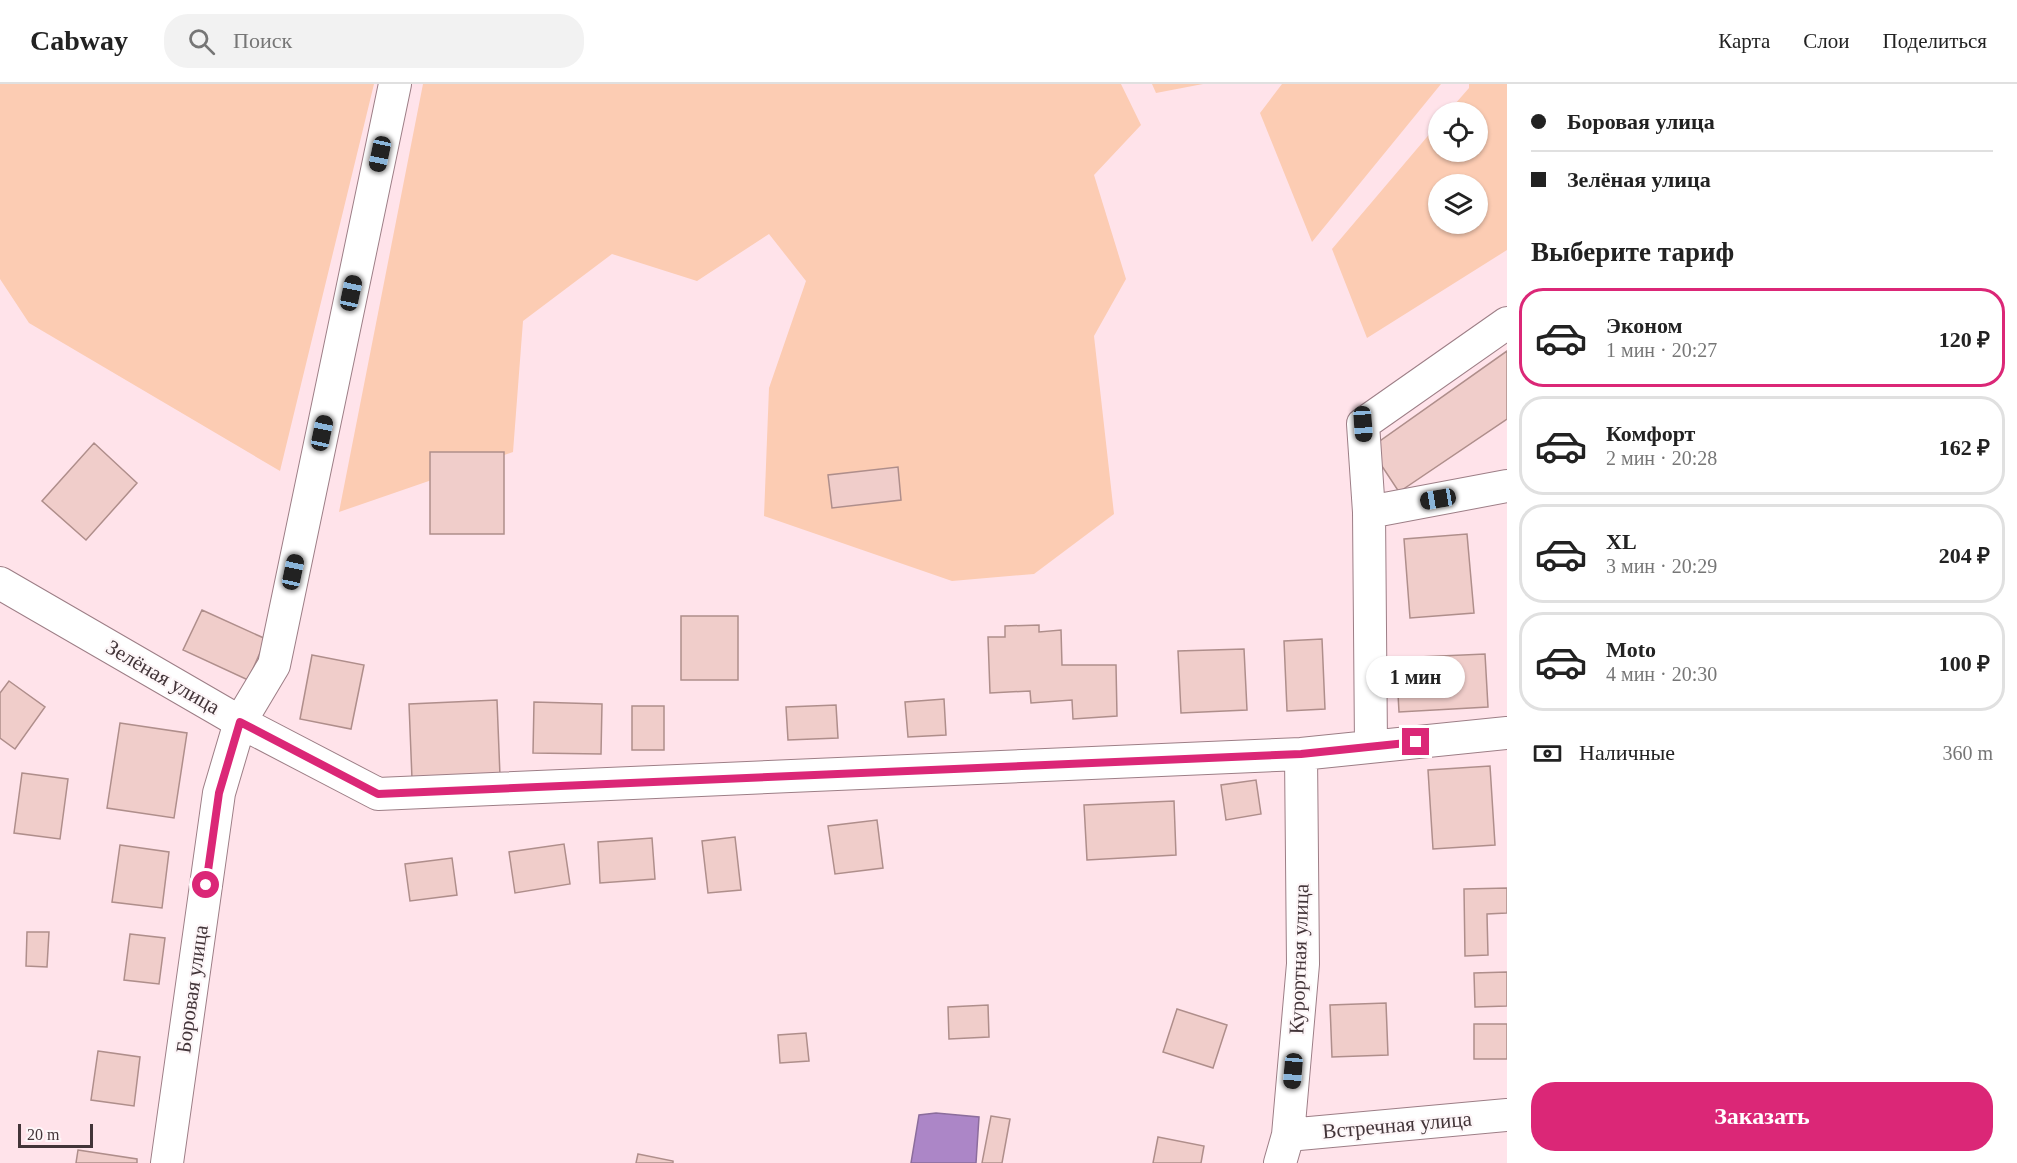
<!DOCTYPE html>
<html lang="ru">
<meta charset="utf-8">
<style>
body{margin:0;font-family:"Times New Roman",serif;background:#f2f2f2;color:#222;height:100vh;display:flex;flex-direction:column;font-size:22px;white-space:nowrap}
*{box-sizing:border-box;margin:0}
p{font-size:20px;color:#767676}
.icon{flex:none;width:33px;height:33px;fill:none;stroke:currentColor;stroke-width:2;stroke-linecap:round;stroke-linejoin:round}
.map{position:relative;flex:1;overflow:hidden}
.drawer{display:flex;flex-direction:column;background:#fff;width:510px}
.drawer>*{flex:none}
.guide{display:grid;align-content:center;height:132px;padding:0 24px;background:#fff}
.tools{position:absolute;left:1428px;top:18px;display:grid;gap:12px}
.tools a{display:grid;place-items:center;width:60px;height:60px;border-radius:50%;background:#fff;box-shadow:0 2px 4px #0004;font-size:30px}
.scale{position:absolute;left:18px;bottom:15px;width:75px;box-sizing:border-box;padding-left:6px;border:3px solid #423438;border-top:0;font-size:16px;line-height:21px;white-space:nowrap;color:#423438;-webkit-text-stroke:4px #fdf6f8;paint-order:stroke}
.end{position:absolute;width:27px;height:27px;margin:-14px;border:8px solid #db2777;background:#fff;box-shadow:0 0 0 3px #fff}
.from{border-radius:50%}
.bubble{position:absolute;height:42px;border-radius:21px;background:#fff;box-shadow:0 2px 4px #0004;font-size:20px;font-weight:800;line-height:42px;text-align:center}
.car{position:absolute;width:18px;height:36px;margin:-18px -9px;border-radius:8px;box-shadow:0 0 4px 2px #0007;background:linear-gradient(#222 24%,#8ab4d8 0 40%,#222 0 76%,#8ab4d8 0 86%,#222 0)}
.guide b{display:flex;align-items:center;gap:21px;height:57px;font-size:22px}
.guide b+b{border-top:2px solid #e0e0e0}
.guide i{width:15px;height:15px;background:#222}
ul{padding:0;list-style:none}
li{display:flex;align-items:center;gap:18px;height:99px;margin:0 12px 9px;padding:0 12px;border:3px solid #e0e0e0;border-radius:24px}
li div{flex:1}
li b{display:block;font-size:22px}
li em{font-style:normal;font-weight:800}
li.active{border-color:#db2777}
li>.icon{width:54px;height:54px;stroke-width:1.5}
h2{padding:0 24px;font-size:27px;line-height:72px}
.pay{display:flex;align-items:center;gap:15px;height:66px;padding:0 24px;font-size:22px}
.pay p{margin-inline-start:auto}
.cta{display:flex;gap:12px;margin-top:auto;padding:12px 24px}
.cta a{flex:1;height:69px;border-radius:24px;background:#db2777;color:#fff;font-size:24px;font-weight:800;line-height:69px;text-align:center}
header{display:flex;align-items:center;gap:36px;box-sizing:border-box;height:84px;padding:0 30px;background:#fff;border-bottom:2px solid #e0e0e0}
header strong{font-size:28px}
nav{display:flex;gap:33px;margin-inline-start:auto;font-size:21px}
.search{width:420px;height:54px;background:#f2f2f2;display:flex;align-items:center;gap:15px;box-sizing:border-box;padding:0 21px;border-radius:24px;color:#767676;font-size:22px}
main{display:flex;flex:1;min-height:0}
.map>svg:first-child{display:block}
</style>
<header>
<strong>Cabway</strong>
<div class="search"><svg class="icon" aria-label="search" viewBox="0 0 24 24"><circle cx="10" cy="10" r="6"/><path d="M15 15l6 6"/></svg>Поиск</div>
<nav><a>Карта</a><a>Слои</a><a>Поделиться</a></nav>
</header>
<main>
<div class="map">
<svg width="1507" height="1079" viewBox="0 0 1507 1079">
<rect width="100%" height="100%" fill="#ffe3ea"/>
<path fill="#fcccb3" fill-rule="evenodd" d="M0 0H374L280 387 29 239 0 195Z
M423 0H1121L1141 41 1094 91 1126 195 1094 252 1114 430 1034 490 952 497 764 432 769 304 806 197 769 150 697 197 612 170 523 237 513 368 339 428Z
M1152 0H1203L1156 9Z
M1282 0H1441L1312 158 1260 29Z
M1469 0H1507V166L1367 254 1332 165 1438 40V68H1478V28H1448L1469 4ZM1478 100V140H1438V100Z"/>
<path fill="#ac86c7" stroke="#8c6d9c" stroke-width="1.5" d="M936 1029 979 1033 976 1079H911L919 1031Z"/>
<path fill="#f0cdca" stroke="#af8e8b" stroke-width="1.5" d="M1507 267V335L1399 408 1370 364Z
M94 359 137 399 86 456 42 417Z
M430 368H504V450H430Z
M898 383 901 416 832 424 828 391Z
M1467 450 1474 529 1410 534 1404 455Z
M202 526 266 555 248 596 183 566Z
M681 532H738V596H681Z
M1039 541V548L1061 546 1062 581H1116L1117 632 1073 635 1072 616 1031 619 1030 607 990 609 988 553H1005V542Z
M1322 555 1325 625 1287 627 1284 557Z
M1244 565 1247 626 1181 629 1178 567Z
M1485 570 1488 623 1399 628 1396 574Z
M312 571 364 581 351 645 300 635Z
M9 597 45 623 15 665 0 654V609Z
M944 615 946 651 908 653 905 618Z
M497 616 500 692 412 695 409 620Z
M534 618 602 620 601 670 533 669Z
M836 621 838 654 788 656 786 623Z
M632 622H664V666H632Z
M120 639 187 649 174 734 107 724Z
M1490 682 1495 761 1433 765 1428 686Z
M22 689 68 695 60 755 14 749Z
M1256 696 1261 730 1226 736 1221 701Z
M1174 717 1176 771 1087 776 1084 721Z
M877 736 883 784 835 790 828 742Z
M735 753 741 806 708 809 702 757Z
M652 754 655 795 600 799 598 758Z
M564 760 570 800 515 809 509 768Z
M120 761 169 768 162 824 112 818Z
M452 774 457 811 410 817 405 780Z
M1507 804V829L1487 830 1488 871 1465 872 1464 805Z
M27 848H49L47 883 26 882Z
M130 850 165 854 159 900 124 896Z
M1507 888V922L1475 923 1474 889Z
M1386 919 1388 971 1332 973 1330 921Z
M988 921 989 953 949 955 948 923Z
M1177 925 1227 941 1213 984 1163 968Z
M1474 940H1507V975H1474Z
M806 949 809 977 780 979 778 951Z
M98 967 140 973 134 1022 91 1016Z
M991 1032 1010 1035 1002 1079H982Z
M1158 1053 1204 1062 1201 1079H1153Z
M78 1066 137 1075V1079H76Z
M638 1070 673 1077V1079H636Z"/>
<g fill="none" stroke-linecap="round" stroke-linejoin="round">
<g stroke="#9d7e86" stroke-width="34">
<path id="minor" d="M1369 428 1507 402
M0 499 240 638 378 710 1301 670 1507 649
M1371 662 1369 428 1363 340 1507 239
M1288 1051 1507 1031
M167 1079 219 709 240 638 274 581 395 0
M1280 1079 1288 1051 1303 880 1301 670"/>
</g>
<use href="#minor" stroke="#fff" stroke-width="32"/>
</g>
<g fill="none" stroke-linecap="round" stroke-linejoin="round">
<path stroke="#db2777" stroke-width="8" d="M206 801 219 709 240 638 378 710 1301 670 1416 658"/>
</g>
<g text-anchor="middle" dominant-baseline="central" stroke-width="4.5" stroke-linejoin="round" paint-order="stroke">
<g font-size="21" fill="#423438" stroke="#fdf6f8">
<text transform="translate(163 593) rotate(30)">Зелёная улица</text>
<text transform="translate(1299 875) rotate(-88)">Курортная улица</text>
<text transform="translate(192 905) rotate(-82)">Боровая улица</text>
<text transform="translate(1397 1041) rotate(-5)">Встречная улица</text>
</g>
</g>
</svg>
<div class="tools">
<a><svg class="icon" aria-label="locate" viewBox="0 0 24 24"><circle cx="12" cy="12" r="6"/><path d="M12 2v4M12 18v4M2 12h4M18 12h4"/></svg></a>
<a><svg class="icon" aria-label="layers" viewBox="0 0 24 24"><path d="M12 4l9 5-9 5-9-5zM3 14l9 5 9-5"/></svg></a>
</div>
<div class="scale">20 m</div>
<i class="end from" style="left:206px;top:801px"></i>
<i class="end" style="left:1416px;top:658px"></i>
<div class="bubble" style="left:1366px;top:572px;width:99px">1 мин</div>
<i class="car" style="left:380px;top:70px;rotate:192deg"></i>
<i class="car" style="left:351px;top:209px;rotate:12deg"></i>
<i class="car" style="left:1363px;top:340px;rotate:176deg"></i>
<i class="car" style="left:322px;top:349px;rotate:12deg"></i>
<i class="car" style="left:1438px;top:415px;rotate:260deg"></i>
<i class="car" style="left:293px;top:488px;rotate:12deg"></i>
<i class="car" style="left:1293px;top:987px;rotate:185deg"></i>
</div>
<section class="drawer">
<div class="guide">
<b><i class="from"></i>Боровая улица</b>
<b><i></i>Зелёная улица</b>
</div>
<h2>Выберите тариф</h2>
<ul>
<li class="active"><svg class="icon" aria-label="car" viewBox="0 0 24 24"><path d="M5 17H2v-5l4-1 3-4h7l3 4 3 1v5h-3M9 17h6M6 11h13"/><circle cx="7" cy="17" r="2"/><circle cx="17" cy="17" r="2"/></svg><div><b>Эконом</b><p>1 мин · 20:27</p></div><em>120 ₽</em></li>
<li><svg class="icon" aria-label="car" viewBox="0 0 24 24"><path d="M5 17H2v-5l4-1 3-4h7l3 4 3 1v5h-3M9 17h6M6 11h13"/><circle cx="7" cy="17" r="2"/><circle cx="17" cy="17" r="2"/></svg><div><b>Комфорт</b><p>2 мин · 20:28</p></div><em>162 ₽</em></li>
<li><svg class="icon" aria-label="car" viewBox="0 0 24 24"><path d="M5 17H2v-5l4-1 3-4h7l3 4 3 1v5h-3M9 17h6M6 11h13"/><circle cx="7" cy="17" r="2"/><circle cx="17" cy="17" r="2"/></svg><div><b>XL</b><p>3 мин · 20:29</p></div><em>204 ₽</em></li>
<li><svg class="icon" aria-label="car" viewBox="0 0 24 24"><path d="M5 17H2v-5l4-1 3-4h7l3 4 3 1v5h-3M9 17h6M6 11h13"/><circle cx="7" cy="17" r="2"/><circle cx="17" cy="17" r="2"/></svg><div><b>Moto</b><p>4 мин · 20:30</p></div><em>100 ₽</em></li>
</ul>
<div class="pay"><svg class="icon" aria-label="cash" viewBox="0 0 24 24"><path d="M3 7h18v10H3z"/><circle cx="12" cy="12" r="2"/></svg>Наличные<p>360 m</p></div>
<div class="cta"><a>Заказать</a></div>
</section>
</main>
